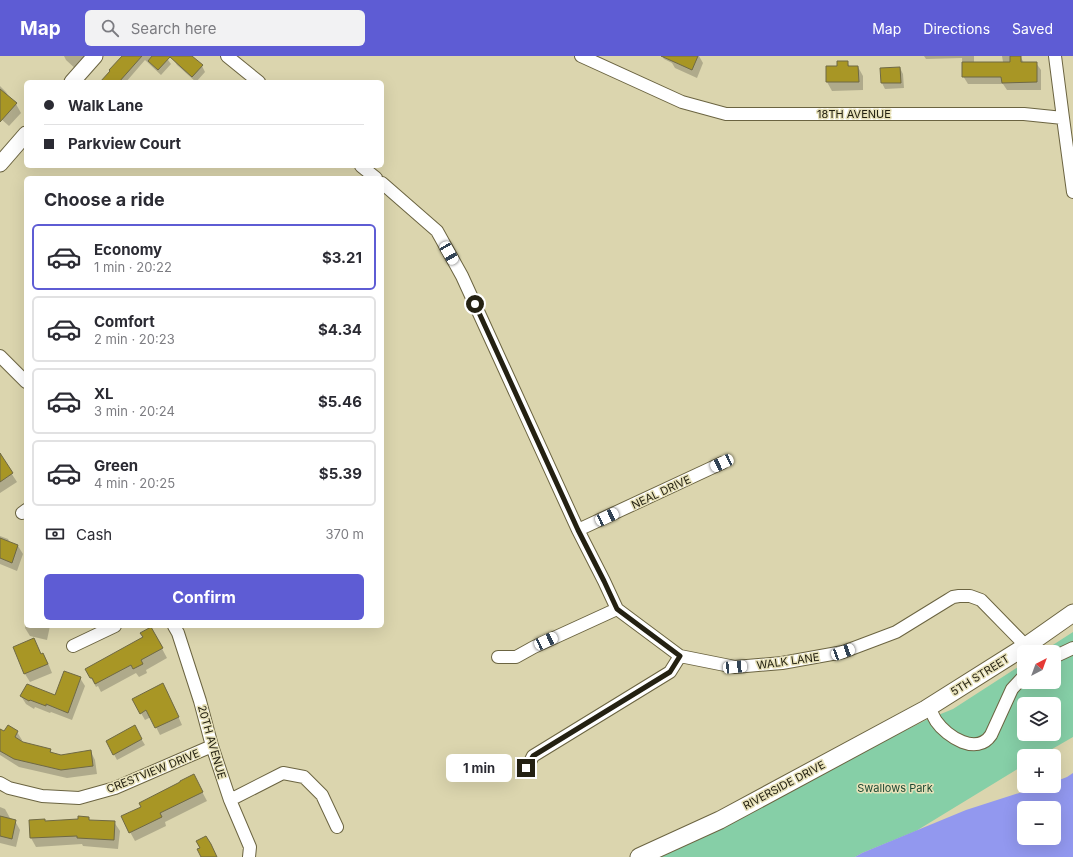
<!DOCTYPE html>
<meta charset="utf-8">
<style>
body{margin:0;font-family:Inter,sans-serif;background:#f2f2f3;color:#2b2b33;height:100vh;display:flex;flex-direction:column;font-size:15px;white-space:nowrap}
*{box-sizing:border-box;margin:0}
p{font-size:13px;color:#7c7c81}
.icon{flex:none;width:22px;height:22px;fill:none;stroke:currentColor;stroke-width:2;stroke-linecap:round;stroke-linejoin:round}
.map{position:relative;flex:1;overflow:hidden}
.panel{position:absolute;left:24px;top:120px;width:360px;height:452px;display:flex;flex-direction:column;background:#fff;border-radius:6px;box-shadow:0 4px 16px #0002}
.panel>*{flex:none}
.hud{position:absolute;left:24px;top:24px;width:360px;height:88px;border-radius:6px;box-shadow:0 4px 16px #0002;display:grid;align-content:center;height:88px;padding:0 20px;background:#fff}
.needle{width:26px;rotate:41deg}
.buttons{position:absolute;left:1017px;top:589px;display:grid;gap:8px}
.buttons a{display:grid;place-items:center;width:44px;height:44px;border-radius:6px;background:#fff;box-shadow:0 4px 16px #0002;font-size:20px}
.end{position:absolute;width:18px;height:18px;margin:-9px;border:5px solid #242112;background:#fff;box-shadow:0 0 0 2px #fff}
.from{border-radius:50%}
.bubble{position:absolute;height:28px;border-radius:6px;background:#fff;box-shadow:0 4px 16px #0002;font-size:13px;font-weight:700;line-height:28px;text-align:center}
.car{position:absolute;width:12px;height:24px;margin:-12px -6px;border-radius:5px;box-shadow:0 0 3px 1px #0007;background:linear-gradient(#fff 24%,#345 0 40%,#fff 0 76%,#345 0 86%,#fff 0)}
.hud b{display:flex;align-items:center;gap:14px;height:38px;font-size:15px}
.hud b+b{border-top:1px solid #e1e1e2}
.hud i{width:10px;height:10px;background:#2b2b33}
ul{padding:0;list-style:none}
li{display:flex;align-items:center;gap:12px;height:66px;margin:0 8px 6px;padding:0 12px;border:2px solid #e1e1e2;border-radius:6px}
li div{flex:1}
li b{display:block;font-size:15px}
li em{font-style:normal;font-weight:700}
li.current{border-color:#5e5cd4}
li>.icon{width:36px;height:36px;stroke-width:1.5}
h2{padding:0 20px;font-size:18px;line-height:48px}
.pay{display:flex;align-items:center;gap:10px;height:44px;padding:0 20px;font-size:15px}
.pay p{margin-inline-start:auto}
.action{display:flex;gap:8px;margin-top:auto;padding:8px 20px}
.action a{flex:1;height:46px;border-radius:6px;background:#5e5cd4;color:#fff;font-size:16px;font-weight:700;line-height:46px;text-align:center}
header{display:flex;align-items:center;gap:24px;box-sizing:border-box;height:56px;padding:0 20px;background:#5e5cd4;color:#fff}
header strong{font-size:19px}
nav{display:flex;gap:22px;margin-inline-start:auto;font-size:14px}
.search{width:280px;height:36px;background:#f2f2f3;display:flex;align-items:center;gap:10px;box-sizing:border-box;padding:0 14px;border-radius:6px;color:#7c7c81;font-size:15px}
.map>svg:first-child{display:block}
</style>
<header>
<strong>Map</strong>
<div class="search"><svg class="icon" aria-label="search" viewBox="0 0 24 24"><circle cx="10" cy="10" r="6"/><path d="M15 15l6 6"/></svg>Search here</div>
<nav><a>Map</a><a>Directions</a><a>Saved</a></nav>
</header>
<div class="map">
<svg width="1073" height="801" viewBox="0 0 1073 801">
<rect width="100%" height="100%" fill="#dbd5ae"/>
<path fill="#86cfa7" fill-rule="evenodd" d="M1073 576V681L1040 700H1024V709L916 775 862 797 855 801H655L926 664 953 653 1024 607V626H1054V596H1042ZM1024 648H1054V678H1024Z"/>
<path fill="#9298ef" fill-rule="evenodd" d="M1073 717V801H855L862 797 966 754 1041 730H1054V726L1067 721ZM1024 752H1054V782H1024Z"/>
<path fill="#0003" d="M64 0H91L78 15 66 4Z
M123 0H165L171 8 161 19 145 4 126 26H101Z
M177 0H191L202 10 205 16 196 26 177 9 174 4Z
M662 0H699L703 7 697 22 675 12 672 7 664 3Z
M924 0H974V6H1003L1002 0H1020L1024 7H1036L1041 14V34H1007L1003 28H968L963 20 962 2 926 3Z
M847 6 850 11H858L863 20V34L832 35 827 26 838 11Z
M900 12 903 18 904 32 885 33 882 27 881 13Z
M0 30 6 36 10 43 16 48 21 57 9 70 0 62Z
M4 406 17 426 0 437V408Z
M0 480 8 483 10 487 18 490 23 498 17 515 0 508Z
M26 565V570H50L47 584 30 580 25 572Z
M151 572 167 602 146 614 147 617 139 621 136 617 101 636 98 630 96 631 86 613 144 581Z
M34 584 41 599 43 598 48 607 52 617 30 626 25 618 15 591Z
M80 622 85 630 72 664 51 656 50 657 35 651 34 653 26 648 21 640H56Z
M167 635 182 669 160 679 151 661 145 664 141 657Z
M134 671 145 689 117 704 107 685Z
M0 674 5 677 17 676 22 684 21 686 50 694 52 697 61 700 91 696 95 704 97 718 67 722 19 711 0 699Z
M198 728 207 745 165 766 166 770 135 785 130 776Z
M0 751 5 753 10 762V764L15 765 20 774 16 791 0 787Z
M88 762 90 765 114 766 120 775 118 793 83 790 82 788 36 791 31 782 45 766 79 764Z"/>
<path fill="#a89625" stroke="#6f6945" d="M122 0H142L119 26H100L110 15 109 14Z
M152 0H192L203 9 192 21 170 1 158 14 148 5Z
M661 0H698L692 14Z
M1010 0H1021V6H1037V26L1002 27 1001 21H962V6H1010Z
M837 5H848V10H858L859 26H826V10H837Z
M900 11 901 27H881L880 12Z
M0 33 17 47 0 66Z
M0 397 13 417 0 426Z
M0 482 18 489 12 507 0 502Z
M151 571 163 592 141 604 143 608 133 613 131 609 95 628 92 622H90L85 613 143 581 140 577Z
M34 582 41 598 43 597 48 608 24 618 13 591Z
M64 615 81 621 68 657 46 648V650L30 644 29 645 20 640 27 628 55 639Z
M163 627 179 661 155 672 146 654 140 658 132 643Z
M8 669 18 675 15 681 23 686 51 693 50 696 61 699 91 694 93 710 61 714 14 703 0 695V673L4 675Z
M135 669 142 683 113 699 106 685Z
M194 718 203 736 160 757 162 761 129 777 121 760 141 751 139 747 180 726V725Z
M0 760 16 764 12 783 0 780Z
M78 760 89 761V764L115 765 114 784 77 782V780L30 782 29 764 45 763V765L78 763Z
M206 780 211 788 217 801H201L197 793 200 792 196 785Z"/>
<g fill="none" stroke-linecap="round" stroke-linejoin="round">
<g stroke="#6b6441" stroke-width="14">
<path id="minor" d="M227 0 259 26
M581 0 682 46 726 58H1024L1063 62 1073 136
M1055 0 1063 62
M361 110 376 122
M382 127 437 175 462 220 578 474 604 525 617 553 680 600 735 611 782 607 843 596 896 576 948 544 953 541 959 540H970L981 544 1026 590
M0 300 26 326
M22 457 26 454
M578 474 722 407
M174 570 178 577 200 645 212 690 230 744 250 791 249 801
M73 590 115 570
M498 601H516L534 591 617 553
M1054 601 1073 592
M929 651C931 655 933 660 936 665 947 681 977 700 991 679L1012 633 1024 620
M527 712 533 700 670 616 680 600
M0 727 9 732 42 740 79 742 115 732 212 690
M230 744 283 717 304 721 322 739 337 771"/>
</g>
<g stroke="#6b6441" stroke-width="17">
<path id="tertiary" d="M72 26 95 0
M0 108 26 78"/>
</g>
<g stroke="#6b6441" stroke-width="19">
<path id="secondary" d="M639 801 720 764 926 653 1026 590 1073 557"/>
</g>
<use href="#minor" stroke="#fff" stroke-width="12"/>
<use href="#tertiary" stroke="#fff" stroke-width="15"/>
<use href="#secondary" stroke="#fff" stroke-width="17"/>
</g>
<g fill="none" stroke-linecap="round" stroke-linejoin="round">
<path stroke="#242112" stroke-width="5" d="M475 248 578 474 604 525 617 553 680 600 670 616 533 700 526 712"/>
</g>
<g text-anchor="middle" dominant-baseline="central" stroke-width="3" stroke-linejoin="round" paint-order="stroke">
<g font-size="11" fill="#242112" stroke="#e8e2ba">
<text x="854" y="58">18TH AVENUE</text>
<text transform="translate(661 436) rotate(-25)">NEAL DRIVE</text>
<text transform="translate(788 605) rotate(-8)">WALK LANE</text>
<text transform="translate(980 619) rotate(-32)">5TH STREET</text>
<text transform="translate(212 686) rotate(74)">20TH AVENUE</text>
<text transform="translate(153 715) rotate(-22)">CRESTVIEW DRIVE</text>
<text transform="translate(784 729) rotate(-28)">RIVERSIDE DRIVE</text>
</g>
<g font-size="11" fill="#1d4933" stroke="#e8e2ba">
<text x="895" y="732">Swallows Park</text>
</g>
</g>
</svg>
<div class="buttons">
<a><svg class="needle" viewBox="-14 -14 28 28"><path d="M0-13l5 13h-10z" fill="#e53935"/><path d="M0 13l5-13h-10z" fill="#7c7c81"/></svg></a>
<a><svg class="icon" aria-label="layers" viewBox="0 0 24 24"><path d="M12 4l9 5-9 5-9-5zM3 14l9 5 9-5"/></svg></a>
<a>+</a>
<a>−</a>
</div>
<i class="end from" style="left:475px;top:248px"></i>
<i class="end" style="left:526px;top:712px"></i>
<div class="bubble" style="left:446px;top:698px;width:66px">1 min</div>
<i class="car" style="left:449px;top:197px;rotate:150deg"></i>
<i class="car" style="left:722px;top:407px;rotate:245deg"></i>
<i class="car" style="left:607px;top:461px;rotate:65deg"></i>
<i class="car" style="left:546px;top:585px;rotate:65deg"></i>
<i class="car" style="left:843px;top:596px;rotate:70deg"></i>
<i class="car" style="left:735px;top:611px;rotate:85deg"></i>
<div class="hud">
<b><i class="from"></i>Walk Lane</b>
<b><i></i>Parkview Court</b>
</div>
<section class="panel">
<h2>Choose a ride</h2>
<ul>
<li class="current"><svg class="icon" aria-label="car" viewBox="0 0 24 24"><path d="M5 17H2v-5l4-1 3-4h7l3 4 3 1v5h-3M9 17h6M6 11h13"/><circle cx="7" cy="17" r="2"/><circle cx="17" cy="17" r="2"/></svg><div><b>Economy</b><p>1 min · 20:22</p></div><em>$3.21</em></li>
<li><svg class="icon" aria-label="car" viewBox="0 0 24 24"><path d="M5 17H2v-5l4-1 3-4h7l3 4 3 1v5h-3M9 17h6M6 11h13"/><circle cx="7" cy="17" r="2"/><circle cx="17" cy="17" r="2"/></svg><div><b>Comfort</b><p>2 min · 20:23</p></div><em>$4.34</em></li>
<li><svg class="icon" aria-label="car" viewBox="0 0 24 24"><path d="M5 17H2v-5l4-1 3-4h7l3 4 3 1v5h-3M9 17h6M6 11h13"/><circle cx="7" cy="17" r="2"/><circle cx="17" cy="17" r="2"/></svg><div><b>XL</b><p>3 min · 20:24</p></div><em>$5.46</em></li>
<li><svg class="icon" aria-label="car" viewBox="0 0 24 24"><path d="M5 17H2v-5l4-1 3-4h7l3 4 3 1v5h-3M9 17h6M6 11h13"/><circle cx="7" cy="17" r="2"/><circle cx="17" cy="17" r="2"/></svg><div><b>Green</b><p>4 min · 20:25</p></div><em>$5.39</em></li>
</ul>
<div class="pay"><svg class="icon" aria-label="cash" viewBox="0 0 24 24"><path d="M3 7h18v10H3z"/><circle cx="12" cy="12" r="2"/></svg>Cash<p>370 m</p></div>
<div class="action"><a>Confirm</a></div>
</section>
</div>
